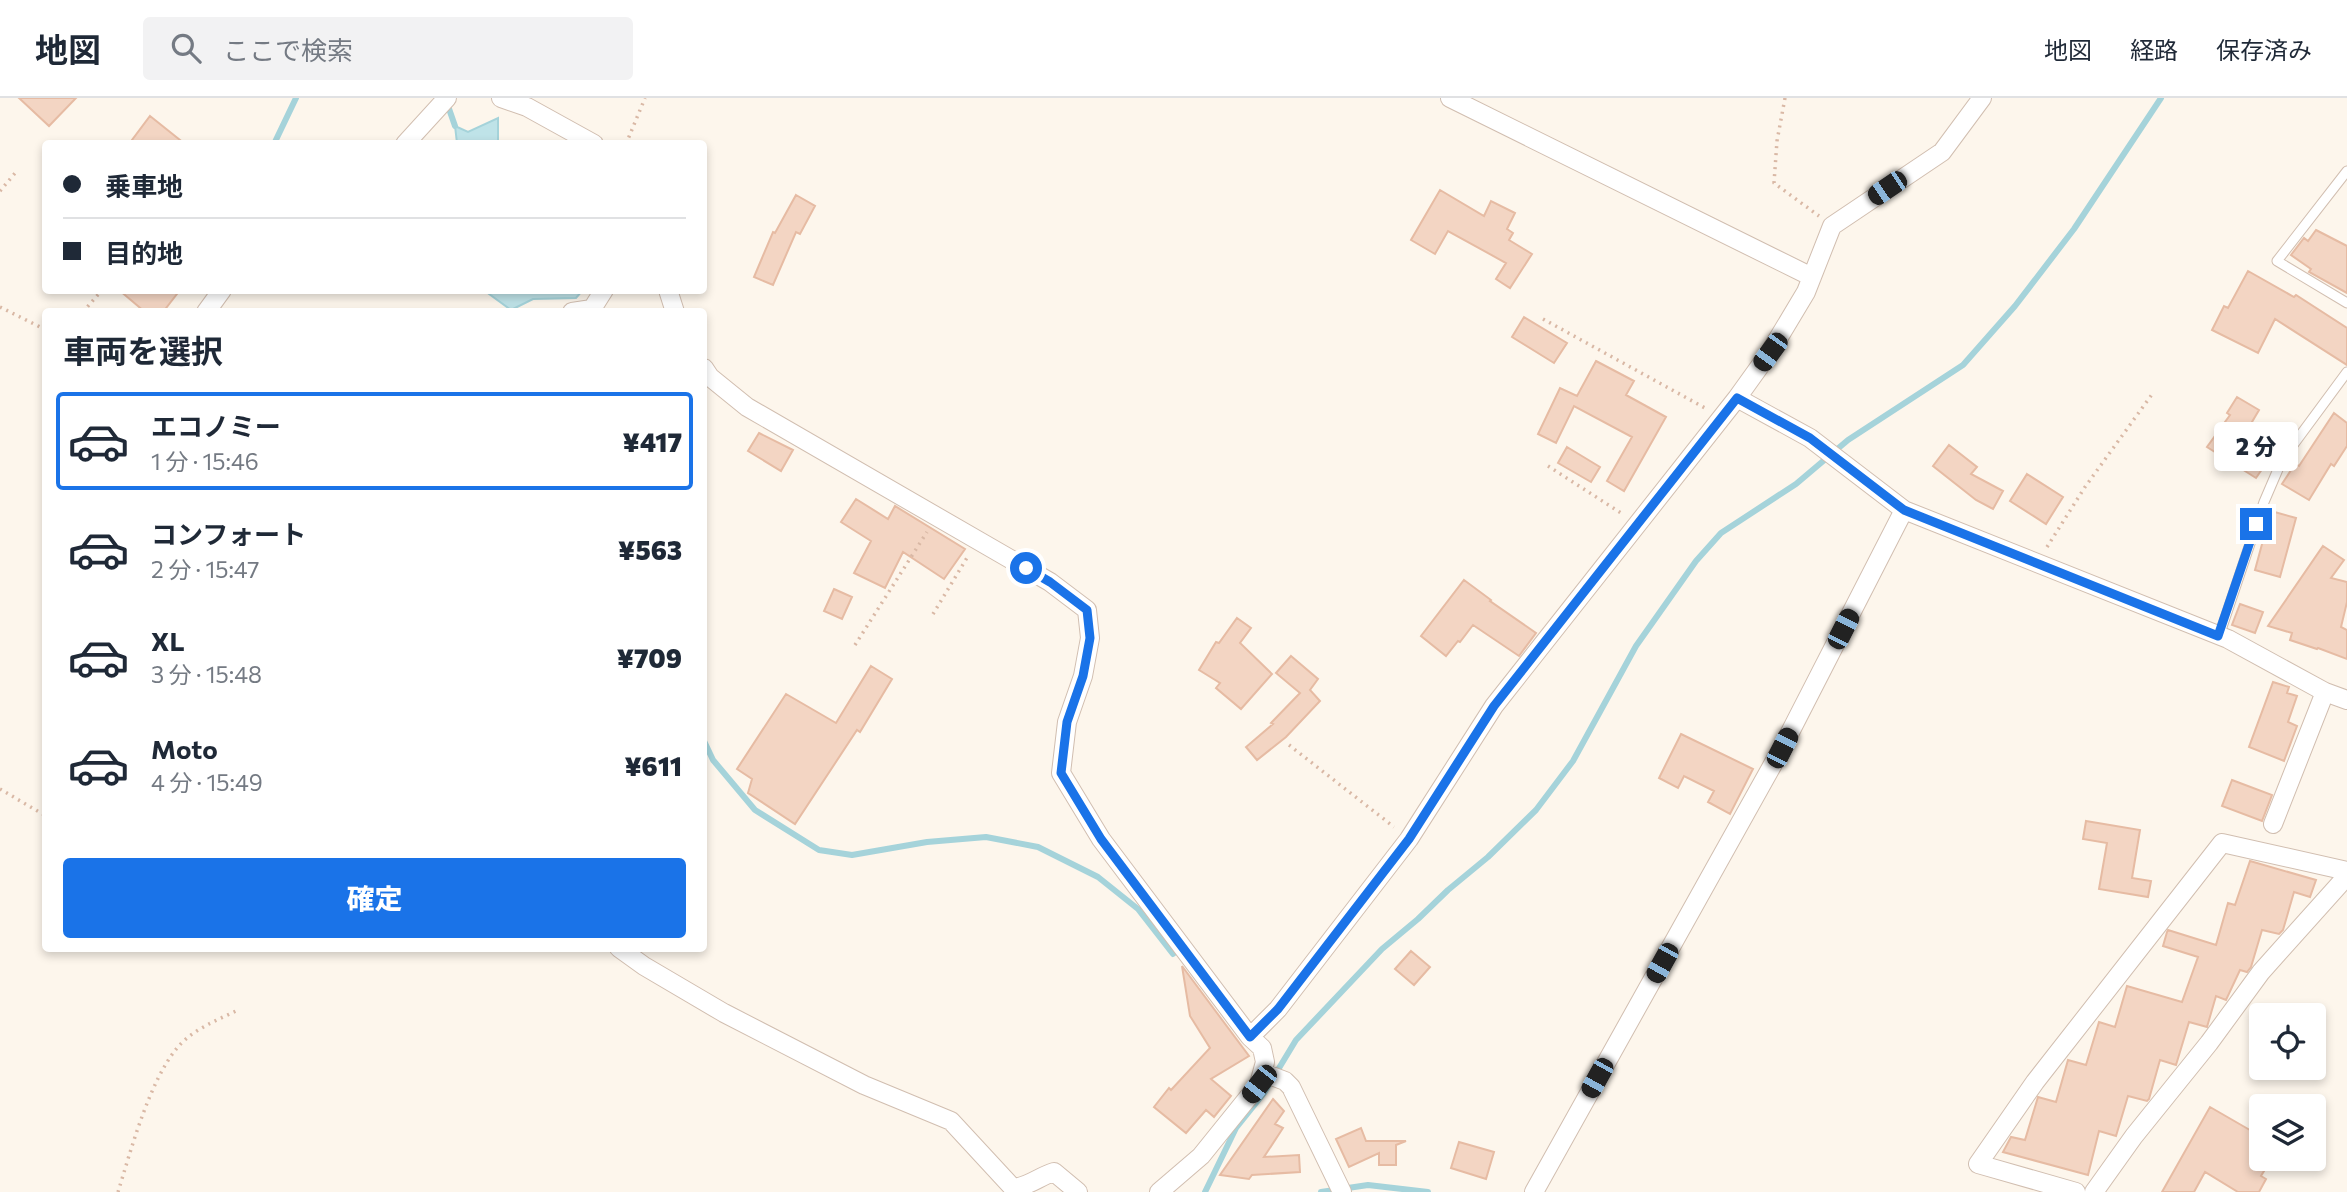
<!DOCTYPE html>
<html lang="ja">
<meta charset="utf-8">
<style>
body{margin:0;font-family:Commissioner,"Noto Sans JP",sans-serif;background:#f2f2f3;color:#1f2937;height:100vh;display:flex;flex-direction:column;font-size:26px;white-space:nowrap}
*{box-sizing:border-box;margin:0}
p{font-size:23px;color:#747a83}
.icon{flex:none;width:38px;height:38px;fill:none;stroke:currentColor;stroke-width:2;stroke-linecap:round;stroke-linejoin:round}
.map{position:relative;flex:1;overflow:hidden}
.details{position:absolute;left:42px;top:210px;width:665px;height:644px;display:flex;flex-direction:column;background:#fff;border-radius:7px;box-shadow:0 4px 10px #0003}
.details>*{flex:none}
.banner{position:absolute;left:42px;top:42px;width:665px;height:154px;border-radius:7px;box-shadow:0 4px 10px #0003;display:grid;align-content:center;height:154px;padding:0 21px;background:#fff}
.controls{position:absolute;left:2249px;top:905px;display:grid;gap:14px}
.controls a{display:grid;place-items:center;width:77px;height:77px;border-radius:7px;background:#fff;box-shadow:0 4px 10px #0003;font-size:35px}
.end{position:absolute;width:32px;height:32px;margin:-16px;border:9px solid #1a73e8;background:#fff;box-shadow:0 0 0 4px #fff}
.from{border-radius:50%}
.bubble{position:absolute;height:49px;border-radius:7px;background:#fff;box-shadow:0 4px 10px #0003;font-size:23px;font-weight:800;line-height:49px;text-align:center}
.car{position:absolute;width:21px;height:42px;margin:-21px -10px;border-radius:9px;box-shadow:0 0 5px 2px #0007;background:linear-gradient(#222 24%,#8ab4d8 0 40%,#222 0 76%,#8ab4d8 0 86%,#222 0)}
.banner b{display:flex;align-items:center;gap:24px;height:66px;font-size:26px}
.banner b+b{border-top:2px solid #e0e1e3}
.banner i{width:18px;height:18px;background:#1f2937}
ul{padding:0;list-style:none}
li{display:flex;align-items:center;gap:21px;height:98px;margin:0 14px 10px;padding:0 7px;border:4px solid transparent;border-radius:7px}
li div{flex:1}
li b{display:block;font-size:26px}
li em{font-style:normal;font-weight:800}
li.selected{border-color:#1a73e8}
li>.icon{width:63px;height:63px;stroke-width:1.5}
h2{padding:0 21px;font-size:32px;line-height:84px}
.primary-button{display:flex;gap:14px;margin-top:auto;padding:14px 21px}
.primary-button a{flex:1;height:80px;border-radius:7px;background:#1a73e8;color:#fff;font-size:28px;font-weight:800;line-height:80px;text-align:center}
header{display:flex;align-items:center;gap:42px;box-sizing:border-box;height:98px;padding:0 35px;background:#fff;border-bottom:2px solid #e0e1e3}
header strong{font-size:33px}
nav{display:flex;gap:38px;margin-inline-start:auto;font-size:24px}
.search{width:490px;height:63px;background:#f2f2f3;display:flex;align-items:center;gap:18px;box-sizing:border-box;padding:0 24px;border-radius:7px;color:#747a83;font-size:26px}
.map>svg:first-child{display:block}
</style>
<header>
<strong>地図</strong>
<div class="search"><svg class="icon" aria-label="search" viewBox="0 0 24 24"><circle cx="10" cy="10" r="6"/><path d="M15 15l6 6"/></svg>ここで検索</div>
<nav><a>地図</a><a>経路</a><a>保存済み</a></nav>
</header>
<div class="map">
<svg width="2347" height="1094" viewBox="0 0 2347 1094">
<rect width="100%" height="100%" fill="#fdf6ec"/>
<path fill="#bfe3e8" stroke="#a5d3da" stroke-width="2" d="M498 20V45H457L455 28 468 34Z
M485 193H582L576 200 533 201 511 212Z"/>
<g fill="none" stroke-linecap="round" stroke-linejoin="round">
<path stroke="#a5d3da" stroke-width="6" d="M447 5 455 28
M274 46 296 0
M704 643 713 662 755 712 819 752 852 757 927 744 986 739 1038 749 1098 779 1138 811 1173 856
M1205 1094 1236 1030 1264 995 1296 942 1382 851 1418 821 1448 792 1488 759 1536 712 1573 663 1636 548 1696 463 1721 435 1796 386 1848 342 1963 267 2015 208 2074 131 2161 0
M1321 1094 1368 1087 1428 1094"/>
</g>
<path fill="#f3d5c3" stroke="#e6bba3" stroke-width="2" d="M19 0H76L49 28Z
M150 18 185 46H129Z
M1440 92 1484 118 1491 103 1515 115 1507 131 1513 135 1509 142 1532 156 1510 190 1496 181 1506 165 1448 133 1435 156 1411 142Z
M796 97 815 108 800 136 796 134 773 187 754 179 773 134 775 135Z
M2316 132 2347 148V195L2309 174 2311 171 2291 157 2304 140 2308 143Z
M2248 173 2294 199 2296 197 2347 230V267L2275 221 2258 255 2212 232 2224 208 2228 210Z
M119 192H180L163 214H145Z
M1524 219 1567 245 1554 265 1512 239Z
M1596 263 1634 283 1626 297 1666 319 1624 393 1607 383 1632 339 1574 308 1556 345 1538 336 1560 290 1577 298Z
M2237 299 2259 312 2239 346 2267 364 2256 380 2207 349 2230 317 2227 315Z
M2334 315 2347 325V348L2334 368 2331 366 2309 402 2282 386 2295 366 2299 368Z
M759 335 793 352 781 373 748 353Z
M1949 347 1977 369 1971 376 2003 393 1993 411 1976 402 1933 368Z
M1567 349 1600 369 1591 384 1558 365Z
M2027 376 2063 399 2046 426 2010 403Z
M856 401 888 421 895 408 965 451 944 481 903 454 885 490 854 475 871 443 841 424Z
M2271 413 2296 420 2280 479 2255 472Z
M2323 448 2344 462 2331 480 2347 484V504L2341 529 2347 532V561L2318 550 2317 551 2290 542 2292 535 2268 528Z
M1464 482 1491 502 1490 503 1536 535 1519 558 1473 527 1460 544 1458 543 1446 558 1421 538Z
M834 491 852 499 842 521 824 513Z
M2240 506 2263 514 2255 535 2232 527Z
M1237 520 1251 530 1240 545 1272 576 1241 611 1216 590 1220 585 1199 572 1216 544 1219 545Z
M1291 558 1318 581 1310 592 1320 603 1286 639 1257 662 1246 649 1273 626 1271 625 1300 595 1276 575Z
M871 568 892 581 860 634 857 632 795 726 748 695 752 681 737 671 786 596 836 625Z
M2273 584 2289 589 2287 595 2297 598 2288 624 2297 628 2284 663 2249 649Z
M1681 636 1753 671 1730 716 1708 704 1714 693 1684 678 1678 690 1659 680Z
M2232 682 2272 697 2262 723 2222 708Z
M2086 723 2140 732 2132 780 2151 783 2148 799 2099 791 2107 745 2083 741Z
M2250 763 2316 782 2310 799 2294 794 2283 832 2279 836 2262 832 2251 869 2247 874 2240 872 2226 902 2216 898 2207 929 2189 924 2176 967 2160 962 2149 1001 2147 1003 2128 998 2116 1038 2099 1033 2088 1077 2003 1054 2011 1039 2025 1042 2038 999 2056 1004 2068 962 2086 967 2099 924 2115 929 2127 888 2182 904 2198 859 2163 848 2167 834 2168 832 2216 847 2228 805 2235 807Z
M1411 853 1430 869 1414 887 1395 871Z
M1182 868 1249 958 1211 981 1231 998 1214 1019 1206 1012 1186 1035 1154 1009 1169 990 1171 992 1210 950 1190 918Z
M1273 1001 1284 1013 1275 1026 1283 1030 1264 1059 1299 1057 1300 1074 1252 1077 1249 1081 1220 1077Z
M2210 1009 2255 1035 2251 1041 2261 1047V1060H2272L2261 1078 2266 1081 2259 1094H2238L2205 1074 2194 1094H2162Z
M1361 1030 1366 1043H1406L1396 1047V1067H1379V1055L1349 1069 1336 1041Z
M1459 1044 1494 1054 1486 1081 1451 1070Z"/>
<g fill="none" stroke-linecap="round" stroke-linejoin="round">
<g stroke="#d1beb0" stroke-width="11">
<path id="service" d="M2347 73 2277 163 2347 205
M2219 538 2264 404 2282 362 2347 274"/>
</g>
<g stroke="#d1beb0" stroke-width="20">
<path id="minor" d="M501 0 527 9 594 46
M1450 0 1812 179
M405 46 447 0
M668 192 675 214
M206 214 222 192
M572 214 592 211 604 192
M704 270 710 279 747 309 1050 484 1087 512 1090 540 1083 578 1067 624 1061 675 1101 741 1250 939
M1737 300 1810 340 1904 412 2228 541 2325 594 2347 602
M2273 726 2325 594
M619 850 644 868 724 915 864 987 951 1023 1013 1090C1028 1089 1040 1078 1054 1074L1078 1094
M1264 975 1285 983 1291 989 1342 1094
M1159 1094 1201 1058 1259 986 1265 964 1262 950 1250 939 1278 911 1409 741 1494 608 1737 300 1770 254 1806 194 1832 128 1942 54 1982 0
M1534 1094 1782 650 1904 412
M2076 1094 1978 1066 2035 984 2222 745 2347 773
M2094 1094 2134 1038 2209 945 2261 874 2347 778"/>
</g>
<path stroke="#d9b8a5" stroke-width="3.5" stroke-dasharray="2 5" stroke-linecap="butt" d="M1785 0 1777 43 1774 85 1819 118
M626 46 645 0
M0 93 16 74
M0 209 46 232
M83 214 102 192
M1543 221 1705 310
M1548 368 1621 415
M2047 449 2085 389 2153 295
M933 516 968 458
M855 547 927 434
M1289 647 1394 729
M0 691 46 718
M118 1094C131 1052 149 984 177 950 192 932 215 923 236 913"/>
<use href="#service" stroke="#fff" stroke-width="9"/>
<use href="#minor" stroke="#fff" stroke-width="18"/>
</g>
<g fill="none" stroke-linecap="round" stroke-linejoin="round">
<path stroke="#1a73e8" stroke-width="9" d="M1026 470 1050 484 1087 512 1090 540 1083 578 1067 624 1061 675 1101 741 1250 939 1278 911 1409 741 1494 608 1737 300 1810 340 1904 412 2218 538 2256 426"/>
</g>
</svg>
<div class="controls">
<a><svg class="icon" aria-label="locate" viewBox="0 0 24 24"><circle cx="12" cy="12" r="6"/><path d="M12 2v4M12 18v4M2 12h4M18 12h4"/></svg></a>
<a><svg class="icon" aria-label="layers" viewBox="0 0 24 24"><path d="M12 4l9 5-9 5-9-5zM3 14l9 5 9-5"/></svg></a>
</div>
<i class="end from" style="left:1026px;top:470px"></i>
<i class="end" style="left:2256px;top:426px"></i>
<div class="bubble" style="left:2214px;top:324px;width:84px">2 分</div>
<i class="car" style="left:1887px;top:90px;rotate:236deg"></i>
<i class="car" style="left:1770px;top:254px;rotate:216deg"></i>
<i class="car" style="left:1843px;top:531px;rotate:27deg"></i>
<i class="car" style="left:1782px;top:650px;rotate:27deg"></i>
<i class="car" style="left:1662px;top:865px;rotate:209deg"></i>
<i class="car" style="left:1597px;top:980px;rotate:209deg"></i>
<i class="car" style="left:1259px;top:986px;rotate:218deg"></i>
<div class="banner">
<b><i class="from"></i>乗車地</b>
<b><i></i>目的地</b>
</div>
<section class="details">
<h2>車両を選択</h2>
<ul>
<li class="selected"><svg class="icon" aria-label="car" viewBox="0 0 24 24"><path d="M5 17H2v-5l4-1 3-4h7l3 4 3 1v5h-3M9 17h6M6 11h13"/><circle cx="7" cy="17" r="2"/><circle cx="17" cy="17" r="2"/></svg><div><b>エコノミー</b><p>1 分 · 15:46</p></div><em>¥417</em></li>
<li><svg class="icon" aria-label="car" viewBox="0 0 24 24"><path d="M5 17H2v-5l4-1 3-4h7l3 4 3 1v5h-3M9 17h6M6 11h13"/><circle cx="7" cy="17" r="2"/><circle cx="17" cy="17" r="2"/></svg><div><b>コンフォート</b><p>2 分 · 15:47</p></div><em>¥563</em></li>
<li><svg class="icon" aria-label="car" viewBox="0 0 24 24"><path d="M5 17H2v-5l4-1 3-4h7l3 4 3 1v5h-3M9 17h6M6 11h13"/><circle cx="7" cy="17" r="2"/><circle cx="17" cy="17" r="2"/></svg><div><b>XL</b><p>3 分 · 15:48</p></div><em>¥709</em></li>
<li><svg class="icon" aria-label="car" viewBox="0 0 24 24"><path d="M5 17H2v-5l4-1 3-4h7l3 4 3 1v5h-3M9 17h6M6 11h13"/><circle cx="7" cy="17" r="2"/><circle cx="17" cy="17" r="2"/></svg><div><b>Moto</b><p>4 分 · 15:49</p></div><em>¥611</em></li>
</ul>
<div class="primary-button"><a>確定</a></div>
</section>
</div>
